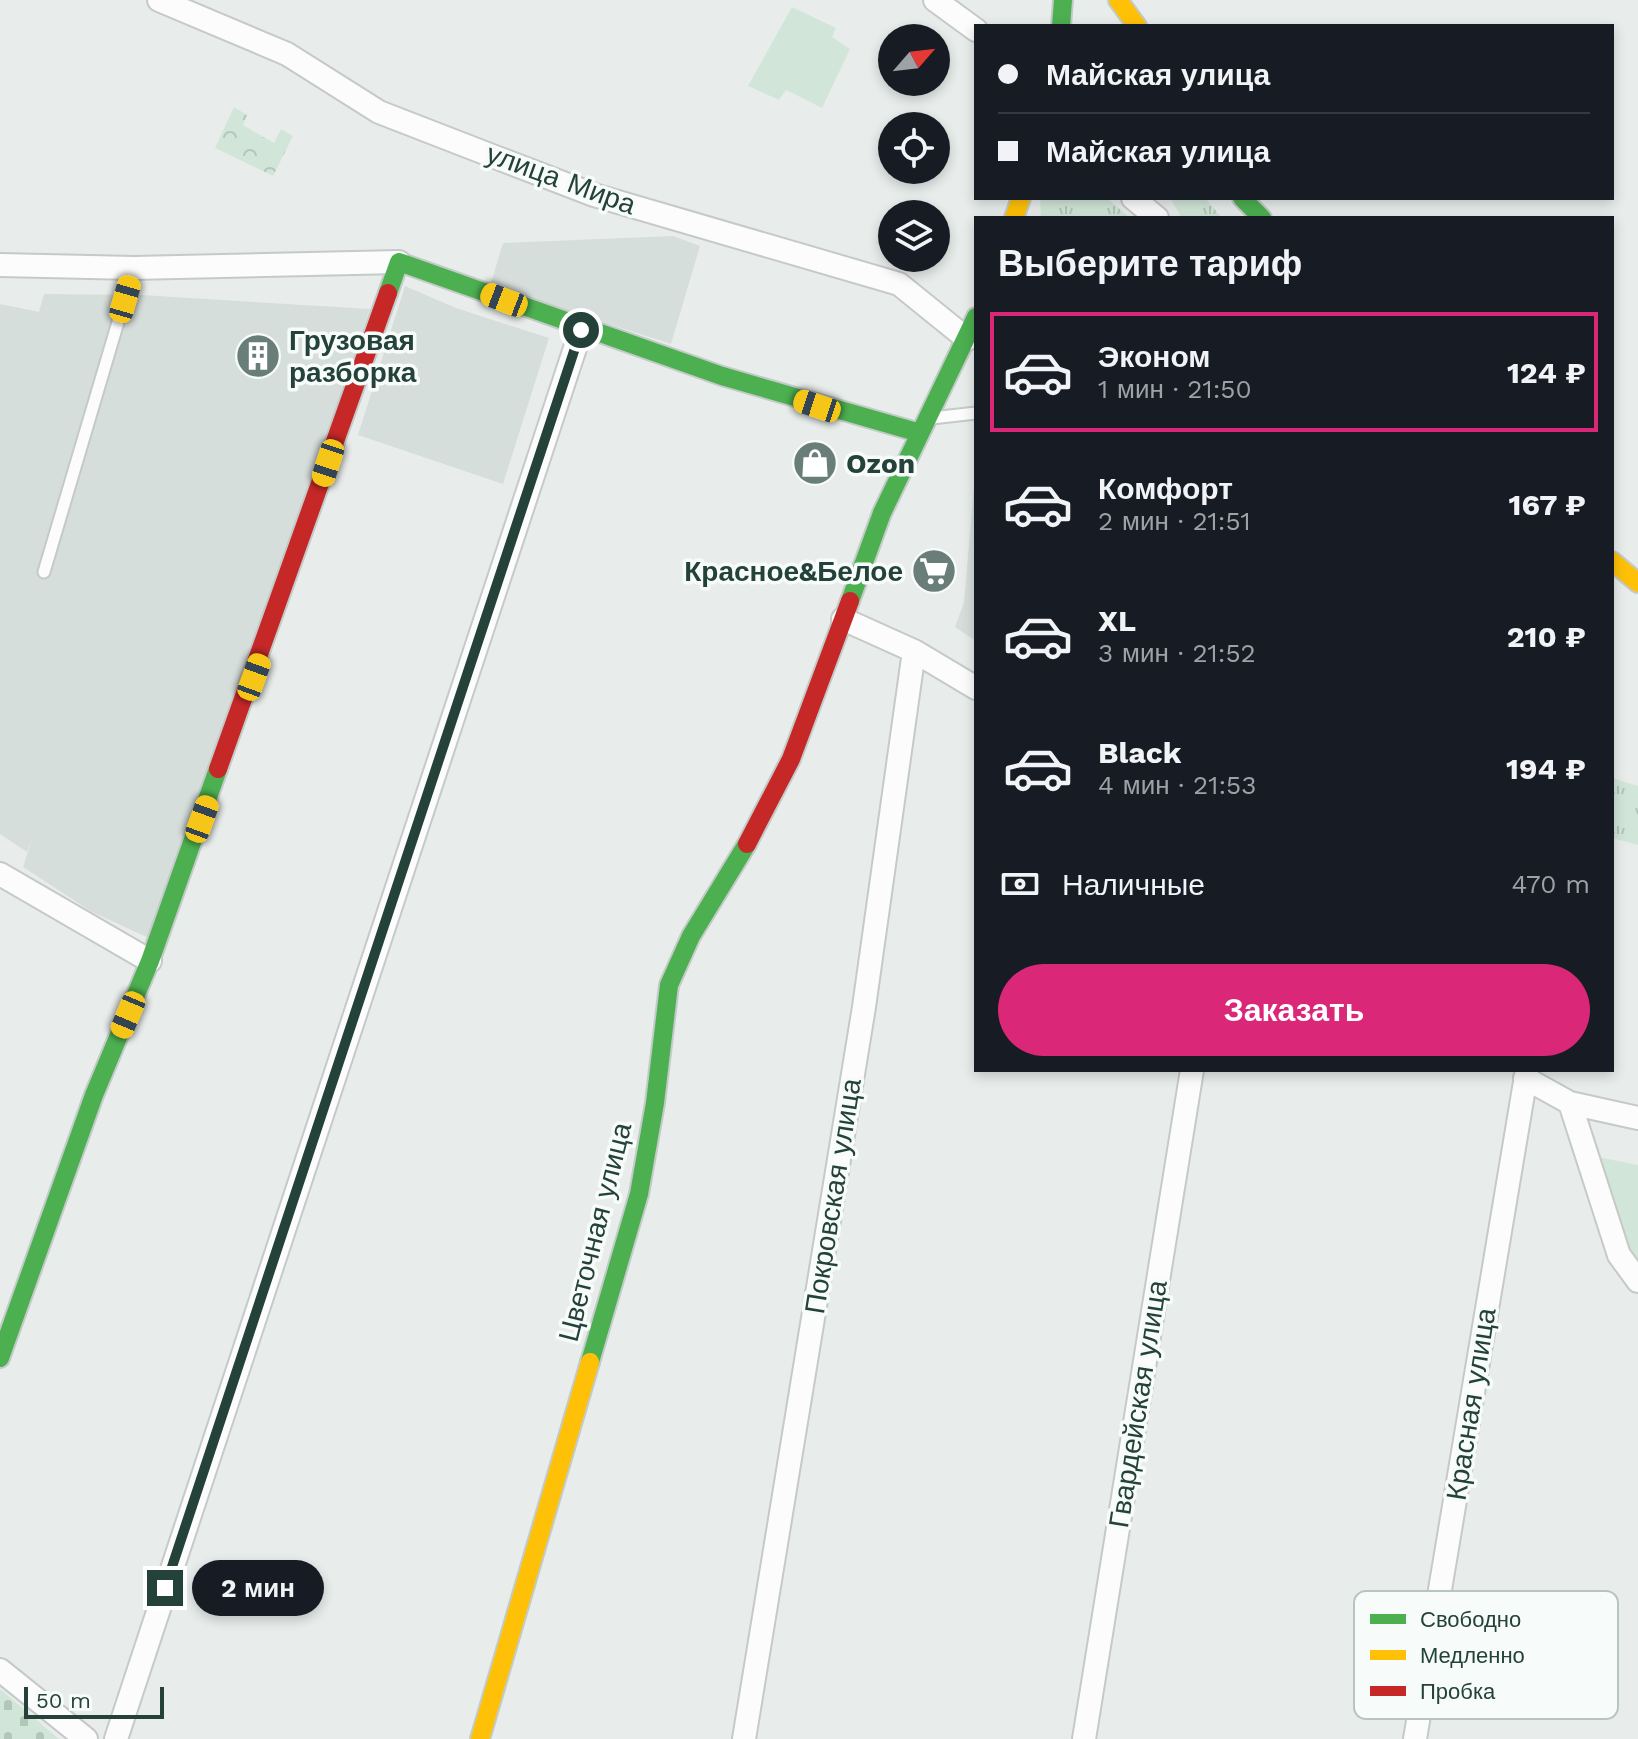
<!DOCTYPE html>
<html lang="ru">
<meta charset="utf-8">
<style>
body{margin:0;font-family:"Work Sans",sans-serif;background:#242831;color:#f1f3f6;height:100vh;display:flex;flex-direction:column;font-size:30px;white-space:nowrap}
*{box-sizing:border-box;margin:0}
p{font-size:26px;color:#9ea1a6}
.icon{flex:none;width:44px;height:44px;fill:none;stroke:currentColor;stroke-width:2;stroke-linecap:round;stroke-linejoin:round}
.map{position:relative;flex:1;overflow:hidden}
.details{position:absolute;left:974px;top:216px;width:640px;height:856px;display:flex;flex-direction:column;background:#171b24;border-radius:0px;box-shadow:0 4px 12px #0003}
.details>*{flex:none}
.top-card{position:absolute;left:974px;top:24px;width:640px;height:176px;border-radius:0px;box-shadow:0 4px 12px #0003;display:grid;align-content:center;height:176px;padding:0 24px;background:#171b24}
.needle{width:52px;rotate:62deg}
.buttons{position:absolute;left:878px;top:24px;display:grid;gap:16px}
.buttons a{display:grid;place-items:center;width:72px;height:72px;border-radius:50%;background:#171b24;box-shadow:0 4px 12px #0003;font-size:40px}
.scale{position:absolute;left:24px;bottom:20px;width:140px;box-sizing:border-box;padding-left:8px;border:4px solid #24423a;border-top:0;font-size:22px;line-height:28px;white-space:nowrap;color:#24423a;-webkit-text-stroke:6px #f7fbf9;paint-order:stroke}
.end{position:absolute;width:36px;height:36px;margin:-18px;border:10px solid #24423a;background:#fff;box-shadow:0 0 0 4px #fff}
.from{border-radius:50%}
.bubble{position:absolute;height:56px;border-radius:28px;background:#171b24;box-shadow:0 4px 12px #0003;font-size:26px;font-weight:700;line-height:56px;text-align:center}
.car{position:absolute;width:24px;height:48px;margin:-24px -12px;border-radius:10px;box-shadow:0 0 6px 2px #0007;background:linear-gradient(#f5c518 24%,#345 0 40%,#f5c518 0 76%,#345 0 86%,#f5c518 0)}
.top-card b{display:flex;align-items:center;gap:28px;height:76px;font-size:30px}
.top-card b+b{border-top:2px solid #363941}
.top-card i{width:20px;height:20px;background:#f1f3f6}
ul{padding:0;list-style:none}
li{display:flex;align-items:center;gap:24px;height:120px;margin:0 16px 12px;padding:0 8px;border:4px solid transparent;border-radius:0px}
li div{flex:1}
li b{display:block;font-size:30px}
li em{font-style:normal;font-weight:700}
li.active{border-color:#db2777}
li>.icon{width:72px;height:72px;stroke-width:1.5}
h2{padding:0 24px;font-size:36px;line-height:96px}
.pay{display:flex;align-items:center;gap:20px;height:88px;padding:0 24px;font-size:30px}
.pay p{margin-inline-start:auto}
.button{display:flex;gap:16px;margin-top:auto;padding:16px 24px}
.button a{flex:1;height:92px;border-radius:48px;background:#db2777;color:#fff;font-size:32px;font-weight:700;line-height:92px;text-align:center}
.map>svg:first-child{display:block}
</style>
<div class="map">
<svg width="1638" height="1739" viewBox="0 0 1638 1739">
<defs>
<pattern id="grass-tufts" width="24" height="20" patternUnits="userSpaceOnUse" patternTransform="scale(2)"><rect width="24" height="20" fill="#d1e6d8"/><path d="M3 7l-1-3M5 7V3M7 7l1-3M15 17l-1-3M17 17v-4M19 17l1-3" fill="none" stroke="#b3c6ba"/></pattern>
<pattern id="forest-crowns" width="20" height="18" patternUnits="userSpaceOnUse" patternTransform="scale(2)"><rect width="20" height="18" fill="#d1e6d8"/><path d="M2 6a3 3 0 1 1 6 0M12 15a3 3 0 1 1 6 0" fill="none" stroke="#b3c6ba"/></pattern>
<pattern id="cemetery-stones" width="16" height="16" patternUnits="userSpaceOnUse" patternTransform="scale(2)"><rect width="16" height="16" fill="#d1e6d8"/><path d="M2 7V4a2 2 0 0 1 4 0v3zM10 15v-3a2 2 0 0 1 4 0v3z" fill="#b3c6ba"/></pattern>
</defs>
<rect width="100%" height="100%" fill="#e8edeb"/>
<path fill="#d6dedb" d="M673 236 700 246 671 344 490 286 503 243Z
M405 286 456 308 549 338 503 484 358 435Z
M44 294 142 295 370 309 151 939 92 912 23 867 32 839 27 852 0 834V304L39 312Z
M976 464V641L955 627 964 602Z"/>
<path fill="url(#grass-tufts)" d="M1040 198H1107L1130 218H1041Z
M1170 198H1205L1222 218H1182Z
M1612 778 1638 786V845L1612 838Z"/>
<path fill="url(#forest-crowns)" d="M234 107 247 115 243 125 274 143 281 129 293 136 273 176 215 148Z"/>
<path fill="url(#cemetery-stones)" d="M0 1689 59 1739H0Z"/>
<path fill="#d1e6d8" d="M792 7 836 28 832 37 850 49 822 108 786 90 779 100 748 86Z
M1593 1156 1638 1165V1271L1625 1246Z"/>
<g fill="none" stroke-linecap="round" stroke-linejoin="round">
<g stroke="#c5cac8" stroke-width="15">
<path id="lane" d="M932 418 976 413
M44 572 134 268"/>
</g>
<g stroke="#c5cac8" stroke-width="26">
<path id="street" d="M159 0 287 54 379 112 495 157 594 195 899 284 967 339
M935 0 976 30
M1133 198 1157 218
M0 265 134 268 399 262
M843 619 914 651 976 688
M0 874 150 961
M1525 1078 1570 1103 1619 1255 1638 1281
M1570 1103 1638 1118
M0 1670 86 1739
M116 1739 581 330
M744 1739 864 1007 914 651
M1084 1739 1192 1070
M1415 1739 1527 1070"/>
</g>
<g stroke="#c3cbc8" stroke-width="22">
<path id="fast" d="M1061 26 1063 0
M1242 198 1262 218
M388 293 399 262 722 376 920 433
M850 601 882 513 976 317
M0 1358 94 1095 150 961 218 769
M590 1362 639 1194 655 1103 669 985 691 936 747 844"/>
</g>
<g stroke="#c3cbc8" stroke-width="22">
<path id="slow" d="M1118 0 1137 26
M1014 218 1021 198
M1612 561 1638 583
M480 1739 590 1362"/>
</g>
<g stroke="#c3cbc8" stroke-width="22">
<path id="jam" d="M218 769 388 293
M747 844 791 759 850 601"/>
</g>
<use href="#lane" stroke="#fcfcfc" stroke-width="11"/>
<use href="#street" stroke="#fcfcfc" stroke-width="22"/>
<use href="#fast" stroke="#4caf50" stroke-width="18"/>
<use href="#slow" stroke="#ffc107" stroke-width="18"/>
<use href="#jam" stroke="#c62828" stroke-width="18"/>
</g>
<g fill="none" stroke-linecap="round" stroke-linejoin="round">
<path stroke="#24423a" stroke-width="10" d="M165 1588 581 330"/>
</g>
<defs>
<g id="building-disc" transform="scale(2.3)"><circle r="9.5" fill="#697e78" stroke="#f7fbf9"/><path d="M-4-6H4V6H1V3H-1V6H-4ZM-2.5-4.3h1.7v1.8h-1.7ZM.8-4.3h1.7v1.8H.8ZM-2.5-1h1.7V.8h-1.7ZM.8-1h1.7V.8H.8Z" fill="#fff"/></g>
<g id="shop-disc" transform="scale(2.3)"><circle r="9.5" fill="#697e78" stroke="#f7fbf9"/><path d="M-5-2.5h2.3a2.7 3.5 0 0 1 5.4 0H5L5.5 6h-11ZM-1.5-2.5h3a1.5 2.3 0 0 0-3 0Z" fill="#fff"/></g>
<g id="supermarket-disc" transform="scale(2.3)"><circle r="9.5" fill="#697e78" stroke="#f7fbf9"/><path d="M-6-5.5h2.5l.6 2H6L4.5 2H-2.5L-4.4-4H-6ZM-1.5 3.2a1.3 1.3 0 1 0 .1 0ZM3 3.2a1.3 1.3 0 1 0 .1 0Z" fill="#fff"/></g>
</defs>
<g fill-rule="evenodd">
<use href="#building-disc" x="258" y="356"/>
<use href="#shop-disc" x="815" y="463"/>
<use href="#supermarket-disc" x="934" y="571"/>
</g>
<g text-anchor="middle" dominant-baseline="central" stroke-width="7" stroke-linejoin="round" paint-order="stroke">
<g font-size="28" fill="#24423a" stroke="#f7fbf9">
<text transform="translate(561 179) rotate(20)">улица Мира</text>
<text transform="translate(833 1196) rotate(-81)">Покровская улица</text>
<text transform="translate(595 1232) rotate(-76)">Цветочная улица</text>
<text transform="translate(1138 1404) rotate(-81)">Гвардейская улица</text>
<text transform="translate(1471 1404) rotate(-81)">Красная улица</text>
</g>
<g font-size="28" font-weight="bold" fill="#24423a" stroke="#f7fbf9" text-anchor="start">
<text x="289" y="340">Грузовая<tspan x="289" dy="32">разборка</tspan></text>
<text x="846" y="463">Ozon</text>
<text x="903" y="571" text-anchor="end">Красное&amp;Белое</text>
</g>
</g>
<rect x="1354" y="1591" width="264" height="128" rx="12" fill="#f7fbf9" stroke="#b8c4c0" stroke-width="2"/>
<rect x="1370" y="1614" width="36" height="10" fill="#4caf50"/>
<rect x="1370" y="1650" width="36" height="10" fill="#ffc107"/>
<rect x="1370" y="1686" width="36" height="10" fill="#c62828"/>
<g font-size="22" fill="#24423a">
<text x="1420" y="1627">Свободно</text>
<text x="1420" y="1663">Медленно</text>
<text x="1420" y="1699">Пробка</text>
</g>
</svg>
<div class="buttons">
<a><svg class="needle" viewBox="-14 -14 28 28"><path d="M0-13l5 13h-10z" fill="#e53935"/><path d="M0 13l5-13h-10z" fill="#9ea1a6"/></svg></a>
<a><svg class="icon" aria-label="locate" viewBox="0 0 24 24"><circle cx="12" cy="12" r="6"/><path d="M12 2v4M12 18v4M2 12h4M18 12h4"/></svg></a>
<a><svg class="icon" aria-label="layers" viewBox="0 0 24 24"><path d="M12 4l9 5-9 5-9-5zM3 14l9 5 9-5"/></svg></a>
</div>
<div class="scale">50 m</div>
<i class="end from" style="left:581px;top:330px"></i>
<i class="end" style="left:165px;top:1588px"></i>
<div class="bubble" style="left:192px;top:1560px;width:132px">2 мин</div>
<i class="car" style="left:125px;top:299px;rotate:16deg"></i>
<i class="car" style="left:504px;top:300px;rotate:291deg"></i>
<i class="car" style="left:817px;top:406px;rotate:288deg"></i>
<i class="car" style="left:328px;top:463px;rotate:198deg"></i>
<i class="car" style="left:254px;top:677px;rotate:20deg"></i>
<i class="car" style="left:202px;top:819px;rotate:20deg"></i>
<i class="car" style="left:128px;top:1015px;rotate:203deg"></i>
<div class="top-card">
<b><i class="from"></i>Майская улица</b>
<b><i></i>Майская улица</b>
</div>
<section class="details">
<h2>Выберите тариф</h2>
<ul>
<li class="active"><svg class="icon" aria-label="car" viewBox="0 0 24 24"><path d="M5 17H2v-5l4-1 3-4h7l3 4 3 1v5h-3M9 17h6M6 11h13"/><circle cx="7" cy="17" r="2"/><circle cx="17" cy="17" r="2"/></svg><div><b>Эконом</b><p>1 мин · 21:50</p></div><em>124 ₽</em></li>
<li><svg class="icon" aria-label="car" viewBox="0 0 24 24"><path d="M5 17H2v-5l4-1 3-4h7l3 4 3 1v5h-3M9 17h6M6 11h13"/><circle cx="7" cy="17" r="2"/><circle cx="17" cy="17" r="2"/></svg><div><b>Комфорт</b><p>2 мин · 21:51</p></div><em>167 ₽</em></li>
<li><svg class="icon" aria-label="car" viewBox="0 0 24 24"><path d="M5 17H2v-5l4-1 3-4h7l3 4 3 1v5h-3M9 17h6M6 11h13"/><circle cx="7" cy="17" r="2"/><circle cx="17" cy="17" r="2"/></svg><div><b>XL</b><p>3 мин · 21:52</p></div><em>210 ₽</em></li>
<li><svg class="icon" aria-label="car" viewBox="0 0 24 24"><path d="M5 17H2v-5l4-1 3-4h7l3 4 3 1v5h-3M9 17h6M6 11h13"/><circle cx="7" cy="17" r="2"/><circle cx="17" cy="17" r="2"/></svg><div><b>Black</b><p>4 мин · 21:53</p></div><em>194 ₽</em></li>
</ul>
<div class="pay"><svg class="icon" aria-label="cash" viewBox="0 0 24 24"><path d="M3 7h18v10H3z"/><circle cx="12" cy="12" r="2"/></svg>Наличные<p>470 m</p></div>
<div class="button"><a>Заказать</a></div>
</section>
</div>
